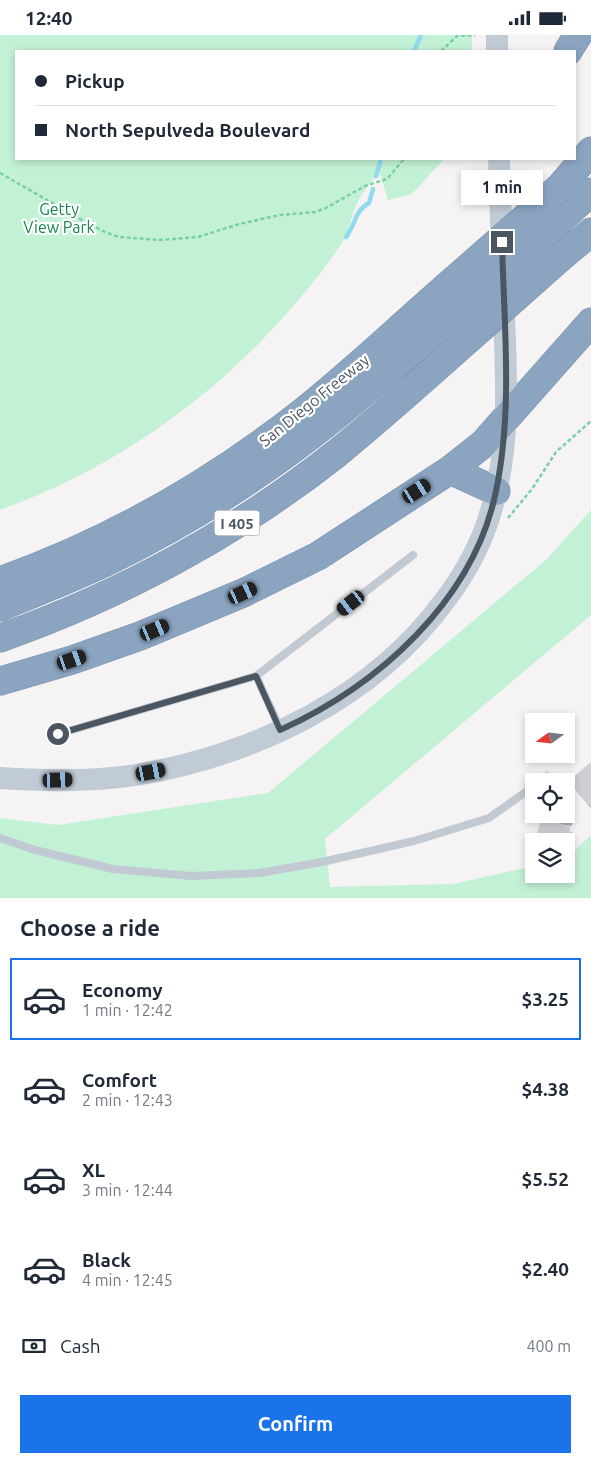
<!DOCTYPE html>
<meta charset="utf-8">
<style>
body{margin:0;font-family:Ubuntu,sans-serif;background:#f2f2f3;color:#1f2937;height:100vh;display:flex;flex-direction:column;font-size:19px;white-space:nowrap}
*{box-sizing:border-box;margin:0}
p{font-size:16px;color:#747a83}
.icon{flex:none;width:28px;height:28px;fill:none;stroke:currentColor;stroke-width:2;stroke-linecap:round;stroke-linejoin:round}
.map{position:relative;height:863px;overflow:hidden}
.drawer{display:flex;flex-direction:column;background:#fff;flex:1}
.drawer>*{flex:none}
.banner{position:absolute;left:15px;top:15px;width:561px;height:110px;border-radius:0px;box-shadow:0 2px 8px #0003;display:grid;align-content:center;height:110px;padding:0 20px;background:#fff}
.needle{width:32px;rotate:255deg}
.buttons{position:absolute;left:525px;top:678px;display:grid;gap:10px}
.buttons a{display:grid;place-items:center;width:50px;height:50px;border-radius:0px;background:#fff;box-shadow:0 2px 8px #0003;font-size:25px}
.end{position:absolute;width:22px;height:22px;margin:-11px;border:6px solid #4a5661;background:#fff;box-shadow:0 0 0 2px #fff}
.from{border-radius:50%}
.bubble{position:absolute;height:35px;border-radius:0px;background:#fff;box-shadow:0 2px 8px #0003;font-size:16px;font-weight:700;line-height:35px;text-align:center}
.car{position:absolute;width:15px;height:30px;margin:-15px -8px;border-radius:6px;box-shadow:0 0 4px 1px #0007;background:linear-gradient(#222 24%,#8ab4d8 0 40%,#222 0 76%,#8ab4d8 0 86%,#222 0)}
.banner b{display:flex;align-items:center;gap:18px;height:48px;font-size:19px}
.banner b+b{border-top:1px solid #e0e1e3}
.banner i{width:12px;height:12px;background:#1f2937}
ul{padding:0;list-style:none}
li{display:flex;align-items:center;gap:15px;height:82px;margin:0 10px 8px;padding:0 10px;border:2px solid transparent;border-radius:0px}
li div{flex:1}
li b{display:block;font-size:19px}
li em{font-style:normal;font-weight:700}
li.active{border-color:#1a73e8}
li>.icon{width:45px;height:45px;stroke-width:1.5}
h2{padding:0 20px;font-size:22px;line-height:60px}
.pay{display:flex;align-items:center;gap:12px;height:55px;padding:0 20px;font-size:19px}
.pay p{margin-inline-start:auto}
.primary-button{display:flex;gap:10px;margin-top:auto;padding:10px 20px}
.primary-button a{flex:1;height:58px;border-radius:0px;background:#1a73e8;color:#fff;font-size:20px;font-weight:700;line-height:58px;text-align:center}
.status{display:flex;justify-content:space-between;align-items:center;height:35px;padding:0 25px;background:#fff;direction:ltr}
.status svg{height:14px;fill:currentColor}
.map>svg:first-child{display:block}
</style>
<div class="status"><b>12:40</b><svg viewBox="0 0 49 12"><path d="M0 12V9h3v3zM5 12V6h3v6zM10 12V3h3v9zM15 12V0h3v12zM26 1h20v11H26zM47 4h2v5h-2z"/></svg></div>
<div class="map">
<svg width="591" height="863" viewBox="0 0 591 863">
<defs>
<filter id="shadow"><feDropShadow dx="3" dy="5.5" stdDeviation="0" flood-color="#0004"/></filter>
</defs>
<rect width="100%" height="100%" fill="#f5f3f3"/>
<path fill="#c3f1d5" d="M0 0H472V16H16V124H444L412 159 388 165 379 136C373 145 365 154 359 164 353 174 351 188 346 199 343 209 334 219 328 228 242 342 134 426 0 475Z
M591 475V580L325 804 330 852 453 849 534 831V839H566V824L591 800V863H0V783L58 790 268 758 547 524Z"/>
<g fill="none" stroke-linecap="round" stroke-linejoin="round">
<path stroke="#90daee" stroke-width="4.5" d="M414 16 421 0
M376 141 381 124
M346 202C355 191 355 175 369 168L373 154"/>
</g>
<path fill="#cdcfd5" stroke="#d7d9de" filter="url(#shadow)" d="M591 727V771L570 745Z
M566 769 572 778 570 782 568 785 557 784 553 779H566Z
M542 783 570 793 566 806 537 799Z"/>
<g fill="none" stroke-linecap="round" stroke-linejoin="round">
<g stroke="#7690ad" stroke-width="29">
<path id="highway" d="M568 16 578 0
M559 153 591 116
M560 185 591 157
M560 223 591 197
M450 435 496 456
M0 546C109 507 213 448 304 376 352 338 397 295 444 254
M0 572C36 557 73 543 108 526 171 495 231 459 287 418 342 379 393 331 445 288
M0 603C120 561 236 498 336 419 373 389 409 357 445 325
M0 646 72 625 140 601 243 558 318 521 450 435 483 409 591 287"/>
</g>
<path stroke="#7ad0a6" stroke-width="2.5" stroke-dasharray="4 2.5" stroke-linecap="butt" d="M441 16 457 1 475 0
M0 138 80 184 105 197 119 202 160 205 198 202 239 189 280 180 315 177 326 173 365 151 387 144 404 124
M508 483 532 454 556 417 591 386"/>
<path stroke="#c1cad2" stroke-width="8" d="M280 693 256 641 413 520
M58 699 256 641
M540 746 547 741
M0 803 35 815 113 834 191 841 259 838 322 827 414 806 489 783 534 751"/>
<path stroke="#c1cbd6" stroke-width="22" d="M497 16V0
M499 124 502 215
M0 743C45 746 91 747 136 740 255 720 374 663 446 564 466 537 482 508 491 476 512 407 506 331 503 260"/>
<use href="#highway" stroke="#8ba5c1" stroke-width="28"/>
<g stroke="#7690ad" stroke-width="29" stroke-linecap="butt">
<path id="highway-bridge" d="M444 254 559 153
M445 288 560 185
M445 325 560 223"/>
</g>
<use href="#highway-bridge" stroke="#8ba5c1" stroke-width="28"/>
</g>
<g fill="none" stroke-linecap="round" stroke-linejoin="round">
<path stroke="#4a5661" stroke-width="6" d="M58 699 256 641 280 695C378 651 474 565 496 456 513 375 504 290 502 207"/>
</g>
<g text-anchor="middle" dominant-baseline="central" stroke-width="4.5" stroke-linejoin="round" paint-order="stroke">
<rect fill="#fff" stroke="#808990" stroke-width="1" x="214.5" y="475.5" width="45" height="25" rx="4"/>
<g font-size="15" font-weight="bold" fill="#4a5661">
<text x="237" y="488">I 405</text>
</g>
<g font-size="16" fill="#17864f" stroke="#fff">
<text x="59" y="174">Getty<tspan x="59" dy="18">View Park</tspan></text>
</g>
<g font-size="16" fill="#4a5661" stroke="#fff">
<text transform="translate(314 365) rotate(-39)">San Diego Freeway</text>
</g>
</g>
</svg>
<div class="buttons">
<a><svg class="needle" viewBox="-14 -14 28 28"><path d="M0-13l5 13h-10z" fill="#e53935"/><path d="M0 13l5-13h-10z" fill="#747a83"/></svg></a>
<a><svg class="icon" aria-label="locate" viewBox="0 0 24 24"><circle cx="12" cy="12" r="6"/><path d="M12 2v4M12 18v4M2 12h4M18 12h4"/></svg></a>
<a><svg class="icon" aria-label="layers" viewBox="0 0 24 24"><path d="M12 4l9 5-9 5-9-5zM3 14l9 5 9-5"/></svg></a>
</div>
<i class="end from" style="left:58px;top:699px"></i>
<i class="end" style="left:502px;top:207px"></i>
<div class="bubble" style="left:461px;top:135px;width:82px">1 min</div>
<i class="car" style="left:417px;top:456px;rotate:57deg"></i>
<i class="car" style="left:243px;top:558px;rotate:65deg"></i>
<i class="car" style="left:351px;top:568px;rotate:232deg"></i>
<i class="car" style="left:155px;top:595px;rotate:67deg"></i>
<i class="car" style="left:72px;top:625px;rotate:71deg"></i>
<i class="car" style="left:151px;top:737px;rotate:79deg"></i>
<i class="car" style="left:58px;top:745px;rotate:88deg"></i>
<div class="banner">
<b><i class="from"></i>Pickup</b>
<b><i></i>North Sepulveda Boulevard</b>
</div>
</div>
<section class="drawer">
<h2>Choose a ride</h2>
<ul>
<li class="active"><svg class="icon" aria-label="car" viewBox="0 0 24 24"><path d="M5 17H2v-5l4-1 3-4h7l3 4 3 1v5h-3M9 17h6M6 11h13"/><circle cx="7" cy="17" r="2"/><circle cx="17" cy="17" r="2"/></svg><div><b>Economy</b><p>1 min · 12:42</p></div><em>$3.25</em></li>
<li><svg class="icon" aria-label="car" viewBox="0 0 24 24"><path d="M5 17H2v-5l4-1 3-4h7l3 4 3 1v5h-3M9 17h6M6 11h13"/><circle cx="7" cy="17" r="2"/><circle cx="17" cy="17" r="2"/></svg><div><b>Comfort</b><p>2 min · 12:43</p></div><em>$4.38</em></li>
<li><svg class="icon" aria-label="car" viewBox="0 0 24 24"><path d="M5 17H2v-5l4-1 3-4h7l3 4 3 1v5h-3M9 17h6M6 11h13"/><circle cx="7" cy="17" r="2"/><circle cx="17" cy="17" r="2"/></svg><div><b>XL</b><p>3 min · 12:44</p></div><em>$5.52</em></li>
<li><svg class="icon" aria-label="car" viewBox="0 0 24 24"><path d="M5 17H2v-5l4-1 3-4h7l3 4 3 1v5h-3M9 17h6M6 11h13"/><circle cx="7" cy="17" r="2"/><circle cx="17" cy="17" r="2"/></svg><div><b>Black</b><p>4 min · 12:45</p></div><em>$2.40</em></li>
</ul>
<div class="pay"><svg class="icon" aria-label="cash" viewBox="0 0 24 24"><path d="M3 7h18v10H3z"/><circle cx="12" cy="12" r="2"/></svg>Cash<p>400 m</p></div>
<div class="primary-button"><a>Confirm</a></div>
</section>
